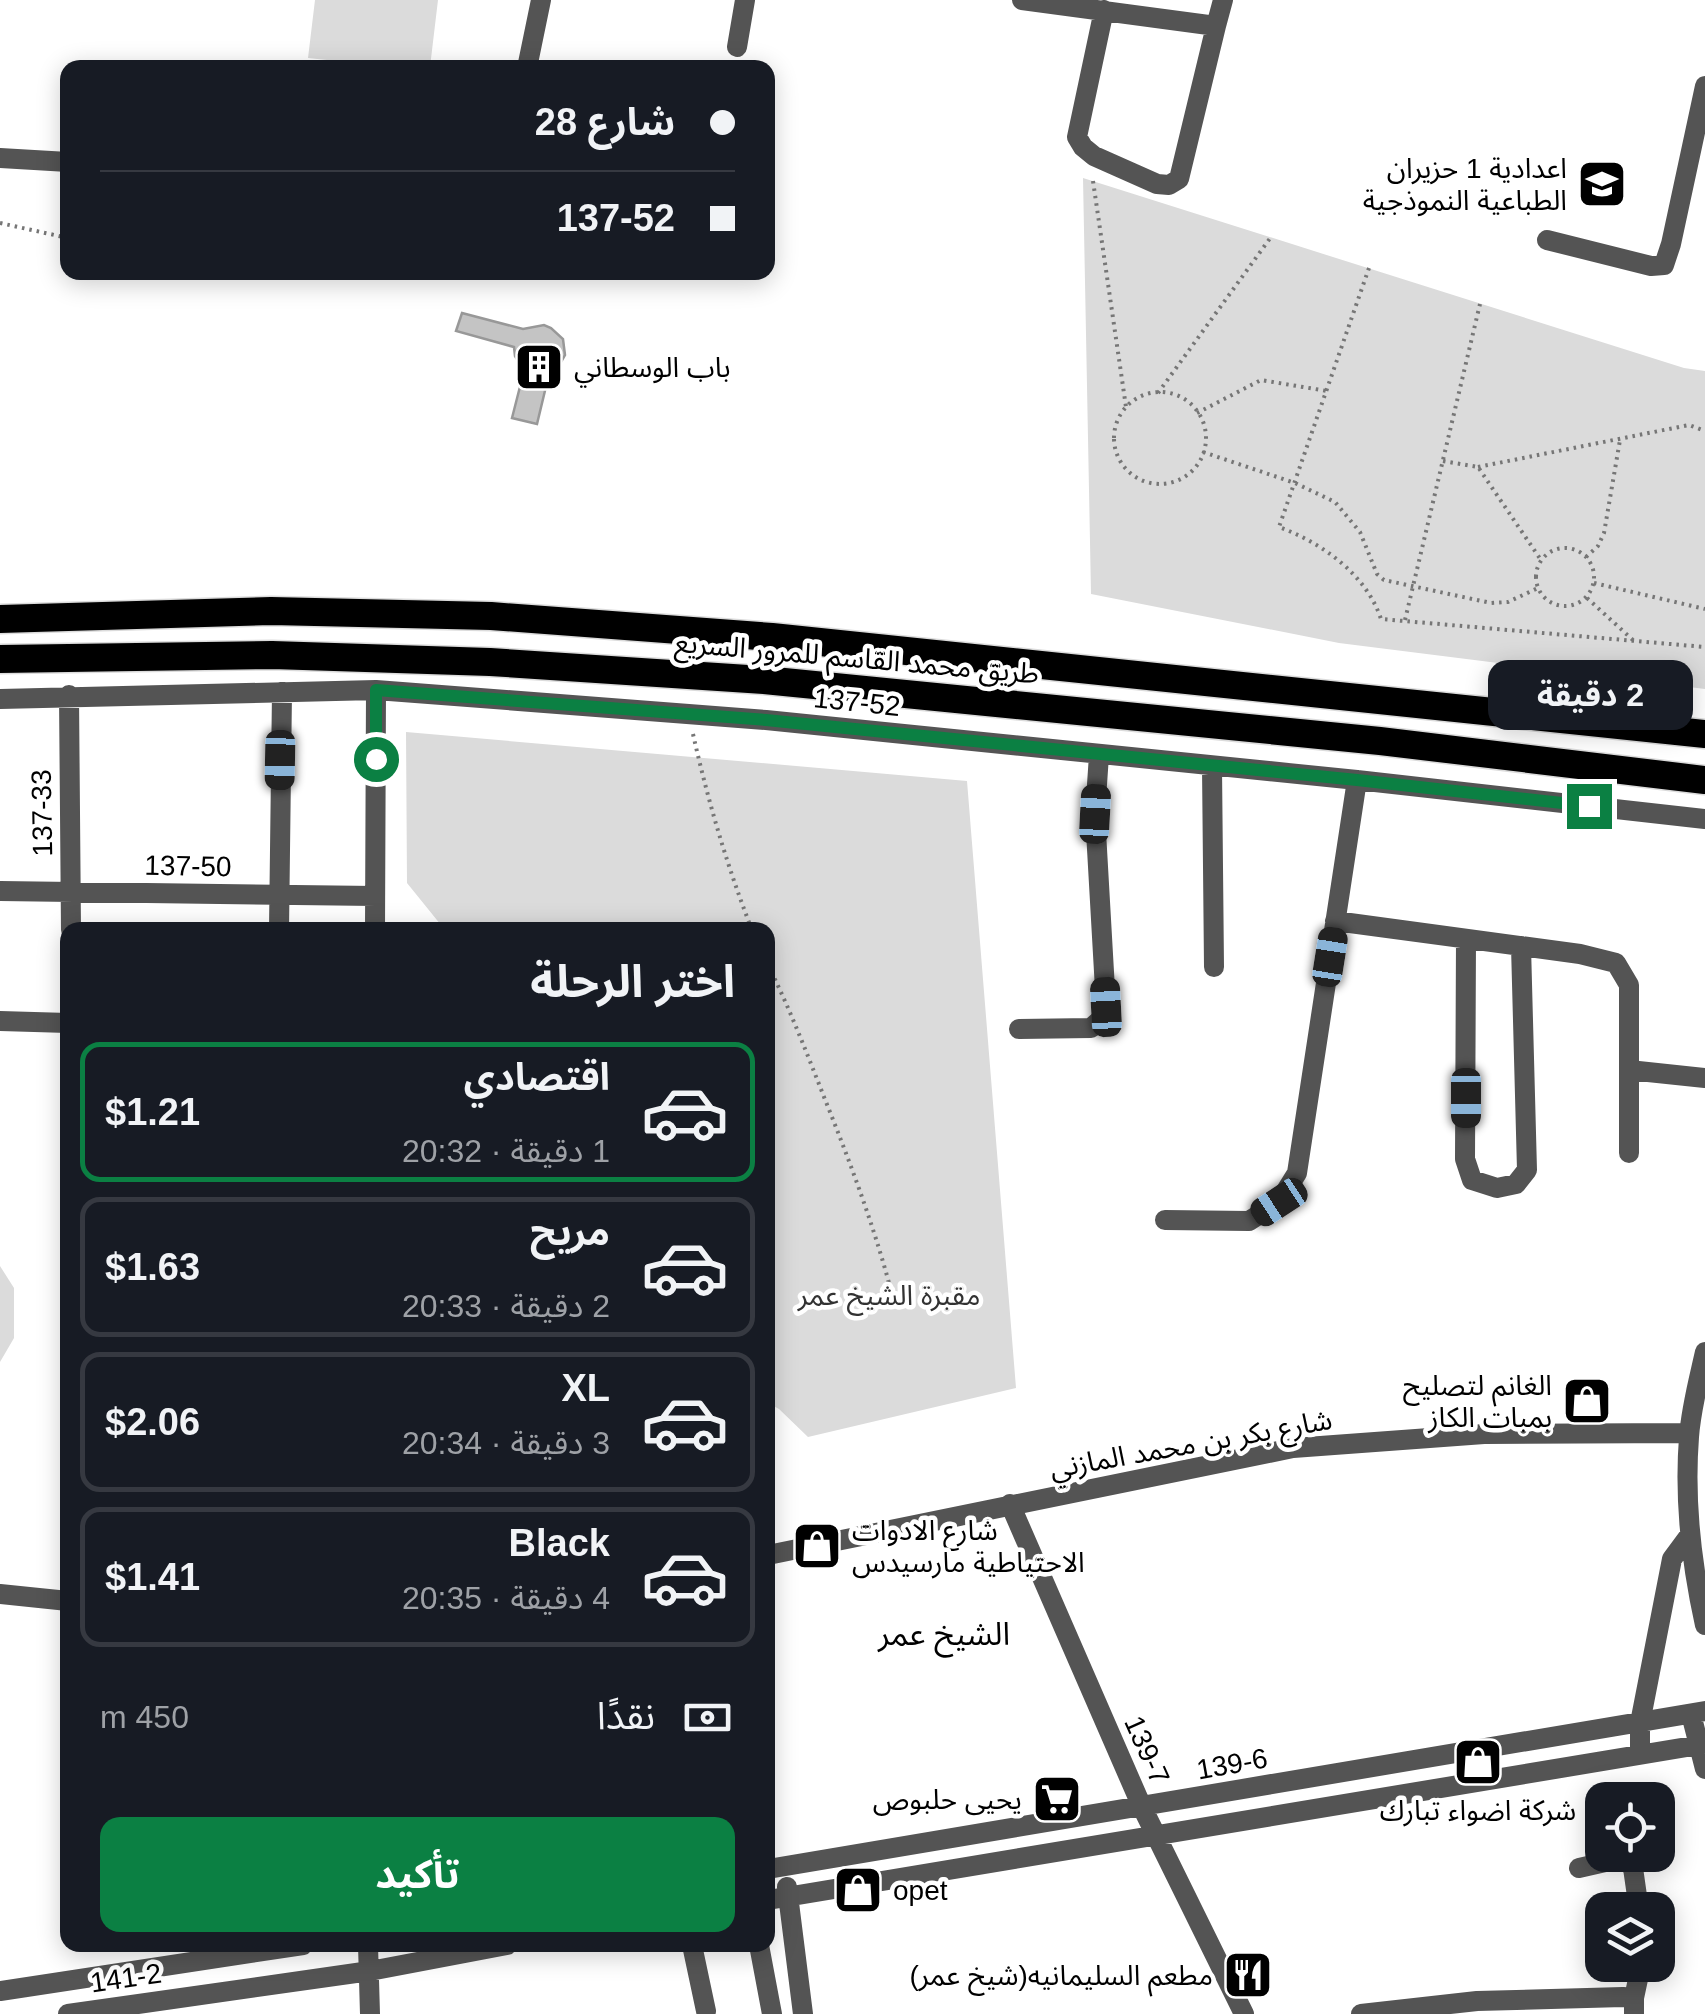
<!DOCTYPE html>
<html lang="ar">
<meta charset="utf-8">
<style>
body{margin:0;font-family:Arial,"Noto Sans Arabic",sans-serif;background:#20242c;color:#f1f3f6;direction:rtl;height:100vh;display:flex;flex-direction:column;font-size:38px;white-space:nowrap}
*{box-sizing:border-box;margin:0}
p{font-size:32px;color:#9ea1a6}
.icon{flex:none;width:55px;height:55px;fill:none;stroke:currentColor;stroke-width:2;stroke-linecap:round;stroke-linejoin:round}
.map{position:relative;flex:1;overflow:hidden;direction:ltr}
.side{position:absolute;left:60px;top:922px;width:715px;height:1030px;display:flex;flex-direction:column;background:#171b24;border-radius:20px;box-shadow:0 5px 25px #0003;direction:rtl}
.side>*{flex:none}
.top-card{position:absolute;left:60px;top:60px;width:715px;height:220px;border-radius:20px;box-shadow:0 5px 25px #0003;direction:rtl;display:grid;align-content:center;height:220px;padding:0 40px;background:#171b24}
.buttons{position:absolute;left:1585px;top:1782px;display:grid;gap:20px}
.buttons a{display:grid;place-items:center;width:90px;height:90px;border-radius:20px;background:#171b24;box-shadow:0 5px 25px #0003;font-size:50px}
.end{position:absolute;width:45px;height:45px;margin:-22px;border:12px solid #0b8043;background:#fff;box-shadow:0 0 0 5px #fff}
.from{border-radius:50%}
.bubble{position:absolute;height:70px;border-radius:20px;background:#171b24;box-shadow:0 5px 25px #0003;font-size:32px;font-weight:700;line-height:70px;text-align:center;direction:rtl}
.car{position:absolute;width:30px;height:60px;margin:-30px -15px;border-radius:12px;box-shadow:0 0 8px 2px #0007;background:linear-gradient(#222 24%,#8ab4d8 0 40%,#222 0 76%,#8ab4d8 0 86%,#222 0)}
.top-card b{display:flex;align-items:center;gap:35px;height:95px;font-size:38px}
.top-card b+b{border-top:2px solid #363941}
.top-card i{width:25px;height:25px;background:#f1f3f6}
ul{padding:0;list-style:none}
li{display:flex;align-items:center;gap:30px;height:140px;margin:0 20px 15px;padding:0 20px;border:5px solid #363941;border-radius:20px}
li div{flex:1}
li b{display:block;font-size:38px}
li em{font-style:normal;font-weight:700}
li.current{border-color:#0b8043}
li>.icon{width:90px;height:90px;stroke-width:1.5}
h2{padding:0 40px;font-size:45px;line-height:120px}
.pay{display:flex;align-items:center;gap:25px;height:110px;padding:0 40px;font-size:38px}
.pay p{margin-inline-start:auto}
.primary-button{display:flex;gap:20px;margin-top:auto;padding:20px 40px}
.primary-button a{flex:1;height:115px;border-radius:20px;background:#0b8043;color:#fff;font-size:40px;font-weight:700;line-height:115px;text-align:center}
.map>svg:first-child{display:block}
</style>
<div class="map">
<svg width="1705" height="2014" viewBox="0 0 1705 2014">
<rect width="100%" height="100%" fill="#fff"/>
<path fill="#dbdbdb" d="M315 0H438L430 67H393L308 58Z
M1083 178 1684 368 1705 371V689L1339 643 1091 594Z
M406 732 967 781 1016 1388 808 1437 779 1409 768 1403V930H445L407 883Z
M0 1266 14 1288V1338L0 1362Z"/>
<path fill="#c4c4c4" stroke="#989898" stroke-width="2.5" d="M462 313 523 329 544 325 551 328 563 339 565 355 557 369 549 374 537 424 512 418 524 371 515 356 514 347 456 331Z"/>
<g fill="none" stroke-linecap="round" stroke-linejoin="round">
<g stroke="#dbdbdb" stroke-width="31">
<path id="highway" d="M0 619 271 611 491 616 772 637 1705 734
M0 659 272 655 490 662 764 680 1380 741 1705 780"/>
</g>
<path stroke="#767676" stroke-width="4" stroke-dasharray="2.5 5" stroke-linecap="butt" d="M1093 181 1126 407
M0 223 68 238
M1369 268 1279 527C1322 543 1366 574 1381 619L1705 647
M1114 438a46 46 0 1 1 92 0a46 46 0 1 1-92 0Z
M1158 393 1271 237
M1197 413 1261 380 1327 391
M1203 452 1295 483 1335 502 1360 532 1377 574 1384 580 1491 603 1508 602 1538 588
M1443 461 1478 467 1541 560
M1478 467 1689 425 1705 431
M1536 577a29 29 0 1 1 58 0a29 29 0 1 1-58 0Z
M1586 557 1598 546 1604 533 1620 440
M1594 583 1705 609
M1587 598 1634 641
M1405 620 1480 304
M693 734C708 801 727 866 752 930
M768 965C791 1011 809 1059 828 1107 853 1170 876 1232 893 1298"/>
<path stroke="#545454" stroke-width="20" d="M1022 0 1216 26 1223 0
M1104 10 1077 137 1083 147 1094 156 1157 184 1169 185 1179 179 1216 26
M737 47 745 0
M527 68 541 0
M0 158 68 162
M1547 240 1651 266 1664 265 1671 244 1705 86
M69 695 71 930
M0 699 376 690 766 720 1357 780 1705 819
M1212 767 1214 967
M0 891 375 896
M1335 921 1580 954 1616 963 1629 985V1153
M279 930 282 692
M375 930 376 690
M1466 939 1465 1159 1472 1180 1497 1188 1516 1184 1527 1170 1521 946
M0 1021 68 1023
M1019 1029 1091 1028 1100 1020 1106 1007 1095 814 1099 755
M1629 1070 1705 1078
M1165 1220 1249 1221 1279 1202 1297 1173 1357 780
M1705 1352C1699 1379 1691 1408 1689 1437 1684 1501 1691 1562 1705 1625
M1010 1504 1142 1807 1244 2014
M768 1555 1293 1448 1484 1434 1689 1433
M0 1594 68 1601
M1691 1714 1705 1769
M1640 1754V1723L1672 1559 1689 1536
M1579 1868 1623 1858 1633 1868 1639 1910
M768 1869 1705 1711
M787 1887 803 2014
M768 1900 1699 1745
M368 1945 370 2014
M692 1945 706 2011
M759 1945 772 2014
M0 1991 303 1945
M1634 1998 1641 1965
M68 2014 370 1971 507 1945
M1361 2014 1477 2001 1623 1997 1634 1998V2014"/>
<use href="#highway" stroke="#000" stroke-width="28"/>
</g>
<g fill="none" stroke-linecap="round" stroke-linejoin="round">
<path stroke="#0b8043" stroke-width="12" d="M376 759V690L766 720 1357 780 1589 806"/>
</g>
<defs>
<g id="school-square" transform="scale(2.5)"><rect x="-9" y="-9" width="18" height="18" rx="4" fill="#000" stroke="#fff"/><path d="M0-5L7-2L0 1L-7-2ZM-4 1L0 2.5L4 1V4Q0 6-4 4Z" fill="#fff"/></g>
<g id="building-square" transform="scale(2.5)"><rect x="-9" y="-9" width="18" height="18" rx="4" fill="#000" stroke="#fff"/><path d="M-4-6H4V6H1V3H-1V6H-4ZM-2.5-4.3h1.7v1.8h-1.7ZM.8-4.3h1.7v1.8H.8ZM-2.5-1h1.7V.8h-1.7ZM.8-1h1.7V.8H.8Z" fill="#fff"/></g>
<g id="shop-square" transform="scale(2.5)"><rect x="-9" y="-9" width="18" height="18" rx="4" fill="#000" stroke="#fff"/><path d="M-5-2.5h2.3a2.7 3.5 0 0 1 5.4 0H5L5.5 6h-11ZM-1.5-2.5h3a1.5 2.3 0 0 0-3 0Z" fill="#fff"/></g>
<g id="supermarket-square" transform="scale(2.5)"><rect x="-9" y="-9" width="18" height="18" rx="4" fill="#000" stroke="#fff"/><path d="M-6-5.5h2.5l.6 2H6L4.5 2H-2.5L-4.4-4H-6ZM-1.5 3.2a1.3 1.3 0 1 0 .1 0ZM3 3.2a1.3 1.3 0 1 0 .1 0Z" fill="#fff"/></g>
<g id="restaurant-square" transform="scale(2.5)"><rect x="-9" y="-9" width="18" height="18" rx="4" fill="#000" stroke="#fff"/><path d="M-5-6h1v4h1v-4h1v4h1v-4h1v5L-1.5 .5V6h-2V.5L-5-1ZM5-6V6H3V1.5H1.5Q1.5-4 5-6Z" fill="#fff"/></g>
</defs>
<g fill-rule="evenodd">
<use href="#school-square" x="1602" y="184"/>
<use href="#building-square" x="539" y="367"/>
<use href="#shop-square" x="1587" y="1401"/>
<use href="#shop-square" x="817" y="1546"/>
<use href="#shop-square" x="1478" y="1762"/>
<use href="#supermarket-square" x="1057" y="1799"/>
<use href="#shop-square" x="858" y="1890"/>
<use href="#restaurant-square" x="1248" y="1975"/>
</g>
<g text-anchor="middle" dominant-baseline="central" stroke-width="9" stroke-linejoin="round" paint-order="stroke">
<g font-size="28" fill="#000" stroke="#fff" text-anchor="end">
<text x="1567" y="168">اعدادية 1 حزيران<tspan x="1567" dy="32">الطباعية النموذجية</tspan></text>
<text x="574" y="367" text-anchor="start">باب الوسطاني</text>
<text x="1552" y="1385">الغانم لتصليح<tspan x="1552" dy="32">بمبات الكاز</tspan></text>
<text x="852" y="1530" text-anchor="start">شارع الادوات<tspan x="852" dy="32">الاحتياطية مارسيدس</tspan></text>
<text x="1022" y="1799">يحيى حلبوص</text>
<text x="1478" y="1810" text-anchor="middle">شركة اضواء تبارك</text>
<text x="893" y="1890" text-anchor="start">opet</text>
<text x="1213" y="1975">مطعم السليمانيه(شيخ عمر)</text>
</g>
<g font-size="28" fill="#000" stroke="#fff">
<text transform="translate(857 658) rotate(5)">طريق محمد القاسم للمرور السريع</text>
<text transform="translate(857 702) rotate(6)">137-52</text>
<text transform="translate(42 813) rotate(-91)">137-33</text>
<text transform="translate(188 866) rotate(1)">137-50</text>
<text transform="translate(1191 1444) rotate(-10)">شارع بكر بن محمد المازني</text>
<text transform="translate(1147 1750) rotate(66)">139-7</text>
<text transform="translate(1232 1764) rotate(-10)">139-6</text>
<text transform="translate(126 1978) rotate(-8)">141-2</text>
</g>
<g font-size="28" fill="#323232" stroke="#fff">
<text x="889" y="1295">مقبرة الشيخ عمر</text>
</g>
<g font-size="32" fill="#000" stroke="#fff">
<text x="944" y="1634">الشيخ عمر</text>
</g>
</g>
</svg>
<div class="buttons">
<a><svg class="icon" aria-label="locate" viewBox="0 0 24 24"><circle cx="12" cy="12" r="6"/><path d="M12 2v4M12 18v4M2 12h4M18 12h4"/></svg></a>
<a><svg class="icon" aria-label="layers" viewBox="0 0 24 24"><path d="M12 4l9 5-9 5-9-5zM3 14l9 5 9-5"/></svg></a>
</div>
<i class="end from" style="left:376px;top:759px"></i>
<i class="end" style="left:1589px;top:806px"></i>
<div class="bubble" style="left:1488px;top:660px;width:205px">2 دقيقة</div>
<i class="car" style="left:280px;top:760px;rotate:181deg"></i>
<i class="car" style="left:1095px;top:814px;rotate:3deg"></i>
<i class="car" style="left:1330px;top:957px;rotate:9deg"></i>
<i class="car" style="left:1106px;top:1007px;rotate:357deg"></i>
<i class="car" style="left:1466px;top:1098px;rotate:180deg"></i>
<i class="car" style="left:1279px;top:1202px;rotate:237deg"></i>
<div class="top-card">
<b><i class="from"></i>شارع 28</b>
<b><i></i>137-52</b>
</div>
<section class="side">
<h2>اختر الرحلة</h2>
<ul>
<li class="current"><svg class="icon" aria-label="car" viewBox="0 0 24 24"><path d="M5 17H2v-5l4-1 3-4h7l3 4 3 1v5h-3M9 17h6M6 11h13"/><circle cx="7" cy="17" r="2"/><circle cx="17" cy="17" r="2"/></svg><div><b>اقتصادي</b><p>1 دقيقة · 20:32</p></div><em>$1.21</em></li>
<li><svg class="icon" aria-label="car" viewBox="0 0 24 24"><path d="M5 17H2v-5l4-1 3-4h7l3 4 3 1v5h-3M9 17h6M6 11h13"/><circle cx="7" cy="17" r="2"/><circle cx="17" cy="17" r="2"/></svg><div><b>مريح</b><p>2 دقيقة · 20:33</p></div><em>$1.63</em></li>
<li><svg class="icon" aria-label="car" viewBox="0 0 24 24"><path d="M5 17H2v-5l4-1 3-4h7l3 4 3 1v5h-3M9 17h6M6 11h13"/><circle cx="7" cy="17" r="2"/><circle cx="17" cy="17" r="2"/></svg><div><b>XL</b><p>3 دقيقة · 20:34</p></div><em>$2.06</em></li>
<li><svg class="icon" aria-label="car" viewBox="0 0 24 24"><path d="M5 17H2v-5l4-1 3-4h7l3 4 3 1v5h-3M9 17h6M6 11h13"/><circle cx="7" cy="17" r="2"/><circle cx="17" cy="17" r="2"/></svg><div><b>Black</b><p>4 دقيقة · 20:35</p></div><em>$1.41</em></li>
</ul>
<div class="pay"><svg class="icon" aria-label="cash" viewBox="0 0 24 24"><path d="M3 7h18v10H3z"/><circle cx="12" cy="12" r="2"/></svg>نقدًا<p>450 m</p></div>
<div class="primary-button"><a>تأكيد</a></div>
</section>
</div>
